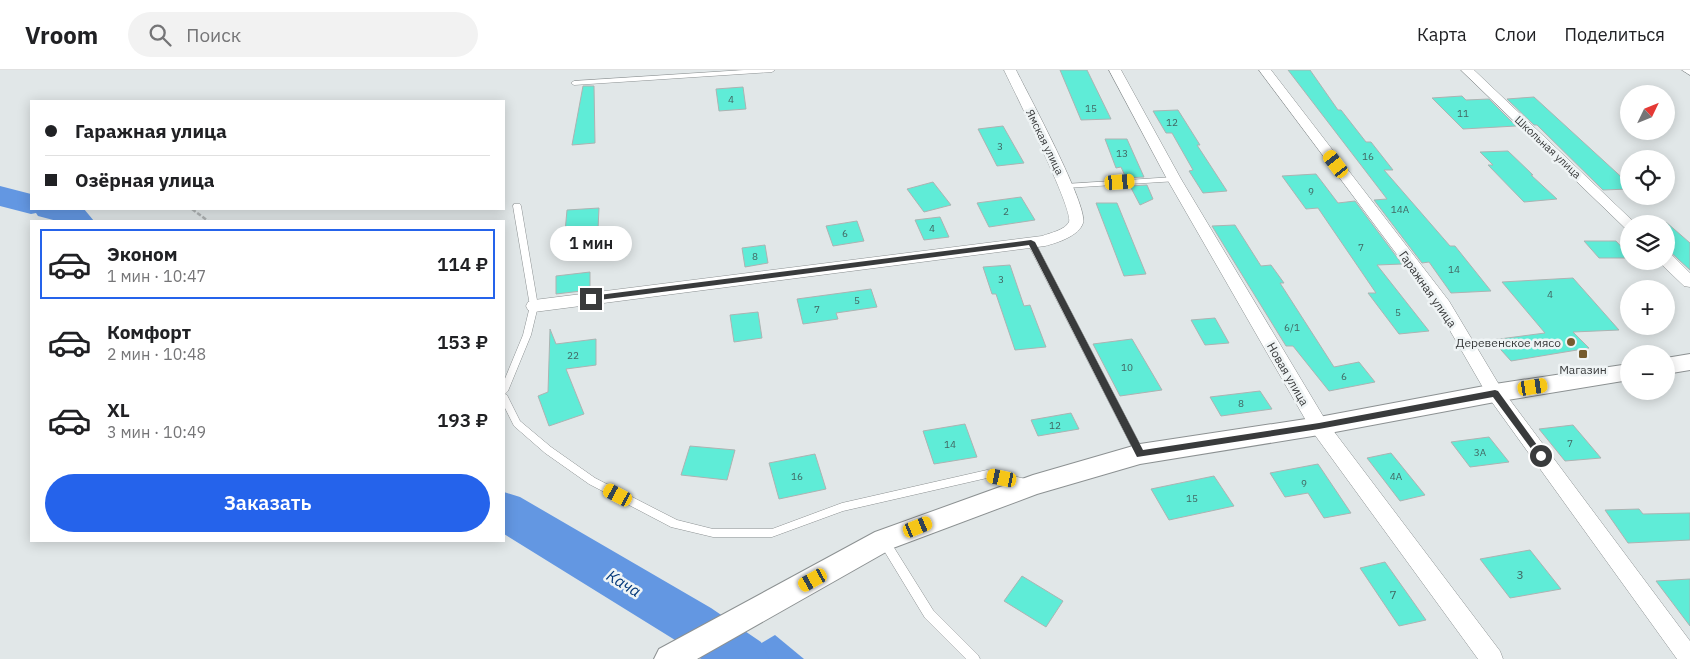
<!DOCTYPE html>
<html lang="ru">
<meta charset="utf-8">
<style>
body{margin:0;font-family:"IBM Plex Sans",sans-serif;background:#f2f2f2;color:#202124;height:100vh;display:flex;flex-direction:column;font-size:19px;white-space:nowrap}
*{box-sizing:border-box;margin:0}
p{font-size:16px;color:#757577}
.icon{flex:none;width:28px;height:28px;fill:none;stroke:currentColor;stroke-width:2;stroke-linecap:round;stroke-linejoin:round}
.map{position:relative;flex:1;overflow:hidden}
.details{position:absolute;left:30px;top:150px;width:475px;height:322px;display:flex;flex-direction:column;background:#fff;border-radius:0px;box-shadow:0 2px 12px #0003}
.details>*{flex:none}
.hud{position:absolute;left:30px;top:30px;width:475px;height:110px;border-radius:0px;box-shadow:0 2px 12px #0003;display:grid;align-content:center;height:110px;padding:0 15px;background:#fff}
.needle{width:32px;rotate:47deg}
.fabs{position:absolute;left:1620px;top:15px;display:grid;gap:10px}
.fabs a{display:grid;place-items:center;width:55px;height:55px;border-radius:50%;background:#fff;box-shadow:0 2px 12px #0003;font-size:25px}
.end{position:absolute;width:22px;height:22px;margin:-11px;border:6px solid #393b3c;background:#fff;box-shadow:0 0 0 2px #fff}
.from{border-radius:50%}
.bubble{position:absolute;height:35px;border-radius:18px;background:#fff;box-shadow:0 2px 12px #0003;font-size:16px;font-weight:600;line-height:35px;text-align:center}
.car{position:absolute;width:15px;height:30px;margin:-15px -8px;border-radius:6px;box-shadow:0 0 4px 1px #0007;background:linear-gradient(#f5c518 24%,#345 0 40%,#f5c518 0 76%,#345 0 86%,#f5c518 0)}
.hud b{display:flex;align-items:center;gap:18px;height:48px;font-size:19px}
.hud b+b{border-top:1px solid #e0e0e0}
.hud i{width:12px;height:12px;background:#202124}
ul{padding:9px 0 0;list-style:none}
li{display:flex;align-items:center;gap:15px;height:70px;margin:0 10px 8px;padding:0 5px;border:2px solid transparent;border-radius:0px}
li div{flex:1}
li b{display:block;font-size:19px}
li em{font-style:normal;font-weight:600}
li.selected{border-color:#2563eb}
li>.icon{width:45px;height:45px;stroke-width:1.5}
.cta{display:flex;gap:10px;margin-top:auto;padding:10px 15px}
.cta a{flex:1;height:58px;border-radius:30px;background:#2563eb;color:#fff;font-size:20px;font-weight:600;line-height:58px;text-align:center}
header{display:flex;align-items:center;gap:30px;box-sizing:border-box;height:70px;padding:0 25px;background:#fff;border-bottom:1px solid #e0e0e0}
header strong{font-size:24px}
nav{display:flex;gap:28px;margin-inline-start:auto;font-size:18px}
.search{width:350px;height:45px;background:#f2f2f2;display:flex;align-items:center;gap:12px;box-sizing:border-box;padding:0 18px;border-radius:28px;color:#757577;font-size:19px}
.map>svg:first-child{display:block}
</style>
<header>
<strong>Vroom</strong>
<div class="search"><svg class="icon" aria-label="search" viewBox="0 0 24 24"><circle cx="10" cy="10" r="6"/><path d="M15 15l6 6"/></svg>Поиск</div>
<nav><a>Карта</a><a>Слои</a><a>Поделиться</a></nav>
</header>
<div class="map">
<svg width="1690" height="589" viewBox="0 0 1690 589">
<rect width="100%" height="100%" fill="#e1e7e8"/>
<path fill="#6397e2" d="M775 565 804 589H735Z"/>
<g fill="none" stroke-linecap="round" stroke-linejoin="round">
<path fill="#6397e2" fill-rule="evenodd" d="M0 116 31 124V139H84L94 151H57L38 146 36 143 31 144 0 136Z
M504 422 520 427 711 538 761 572 769 589H701L675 570 504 464Z"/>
</g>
<path fill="#5fecd7" stroke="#adb3b2" d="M1060 0H1087L1111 49 1081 50Z
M1288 0H1310L1338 40H1341L1366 72H1371L1393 100H1384L1450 176H1455L1491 221 1451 223 1429 192 1422 193 1374 130 1387 129Z
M583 16H594L595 73 572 75Z
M743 17 746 39 719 41 716 19Z
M1462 26 1466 30 1489 29 1516 56 1463 59 1432 28Z
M1534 27 1629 114V119L1603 120 1537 55H1534L1507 29Z
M1178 40 1200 75H1197L1227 121 1203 123 1189 101 1193 100 1172 63H1166L1153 41Z
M1003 56 1024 93 997 96 978 59Z
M1105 69H1127L1144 107 1126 108 1121 97 1116 98Z
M1508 81 1533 105H1531L1557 129 1524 132 1488 95H1493L1480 82Z
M1316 104 1338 133 1355 131 1402 194 1377 195 1429 261 1399 264 1368 223H1376L1318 138 1306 139 1282 106Z
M933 112 951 135 924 142 907 119Z
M1147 115 1153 129 1140 135 1130 116Z
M1021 127 1035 150 989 157 977 133Z
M1096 133H1117L1146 204 1124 206Z
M599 138 598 159 565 162 567 140Z
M940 147 949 167 924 170 915 150Z
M857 151 864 171 833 176 826 156Z
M1666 152 1690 173V200L1666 178Z
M1235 155 1261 196 1271 195 1284 213H1280L1334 297 1359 292 1375 312 1329 321 1293 276H1286L1212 156Z
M1584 171H1616L1629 185V188H1599Z
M765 175 768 193 745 197 742 178Z
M1010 195 1024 236 1030 235 1046 277 1015 280 996 224H992L983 197Z
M590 202V220L556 224V206Z
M1573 208 1619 260 1573 262 1589 278 1511 291 1492 270 1545 263 1502 212Z
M871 219 877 237 836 243 838 249 803 254 797 229Z
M758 242 762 268 734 272 730 245Z
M1215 248 1229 273 1205 275 1191 250Z
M550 259 556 274 596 269V295L566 299 584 344 549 356 538 326 548 322Z
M1132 269 1162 320 1120 326 1093 274Z
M1260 321 1272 339 1221 346 1210 327Z
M1071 343 1079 359 1038 366 1031 350Z
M965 354 977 387 934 394 923 361Z
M1573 355 1601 388 1565 391 1539 359Z
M1489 367 1509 392 1470 397 1451 372Z
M690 376 735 380 727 410 681 405Z
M1391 383 1425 425 1400 431 1367 388Z
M815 384 826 419 779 429 769 393Z
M1318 394 1351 443 1324 448 1308 423 1285 427 1270 403Z
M1214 406 1234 436 1169 450 1151 419Z
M1639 439 1643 444 1690 443V470L1628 473 1605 440Z
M1530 480 1561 519 1510 528 1480 489Z
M1385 492 1426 550 1399 556 1360 498Z
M1022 506 1063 531 1046 557 1004 531Z
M1690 509V556L1656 511Z"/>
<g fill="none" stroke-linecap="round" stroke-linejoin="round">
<g stroke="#8c9192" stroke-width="1">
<path id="service" d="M744 0H775L772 2 574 15 571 13 574 11Z
M1682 0H1690V5Z
M1174 107H1177V111L1066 118 1062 116 1066 114Z
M514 134H520L521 136 538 236 531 265 508 321 505 324 507 325 520 351 551 377 595 408 677 450 713 459H772L842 433 987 400 1030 410 1032 413 1030 416 1027 417 987 408 843 441 772 467H713L671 457 589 414 545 383 514 356 504 336V311L523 265 530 236 513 136Z
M1028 170H1034L1035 172 1145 384 1143 387 1140 388 1137 387 1027 172Z
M884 467 888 468 933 540 978 585 980 589H966L925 548 880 474 879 471 880 468Z"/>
</g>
<g stroke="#8c9192" stroke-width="1">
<path id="minor" d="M1004 0H1016C1027 22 1089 137 1083 153 1079 166 1057 173 1045 176L534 242 528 240 526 236 528 232 534 230 1042 166C1050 163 1065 160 1069 152 1074 140 1013 19 1004 0Z
M1109 0H1121L1181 109 1326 351 1500 581 1503 589H1478L1312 361 1167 109Z
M1259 0H1271L1449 231 1501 318 1690 571V589H1677L1489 328 1437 238Z
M1461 0H1474L1636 154H1629V159L1624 157Z
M1666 184 1672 185 1690 203V217L1684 216 1660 193V191H1666Z"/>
</g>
<g stroke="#8c9192" stroke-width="2">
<path id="tertiary" d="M1690 284V300L1666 304V288Z
M1629 294V310L1495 332 1319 365 1140 394 1037 424 893 478 697 589H654L659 579 875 462 1033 405 1140 374 1319 347 1495 314Z"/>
</g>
<path stroke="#afb3b4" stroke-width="2.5" stroke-dasharray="4.5 2" stroke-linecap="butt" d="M192 139 208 151"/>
<use href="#service" fill="#fff" fill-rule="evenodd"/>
<use href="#minor" fill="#fff" fill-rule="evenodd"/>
<use href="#tertiary" fill="#fff" fill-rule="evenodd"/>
</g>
<path fill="#393b3c" d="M1031 170 1035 172 1143 380 1319 353 1495 320 1498 321 1545 386 1541 389 1538 388 1493 327 1319 359 1137 387 1029 175 591 231 587 229 591 226Z"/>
<g fill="#755b2d" stroke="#eff4f5" stroke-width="2">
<circle cx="1571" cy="272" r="5"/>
<rect x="1578" y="279" width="10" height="10" rx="2.5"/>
</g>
<g text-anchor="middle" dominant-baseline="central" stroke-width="5" stroke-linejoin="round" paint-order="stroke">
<g font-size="10" fill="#426763">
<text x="731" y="29">4</text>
<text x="1091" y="38">15</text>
<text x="1463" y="43">11</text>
<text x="1172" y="52">12</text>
<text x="1000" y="76">3</text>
<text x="1122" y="83">13</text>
<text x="1368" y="86">16</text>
<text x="1311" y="121">9</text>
<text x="1400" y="139">14А</text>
<text x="1006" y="141">2</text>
<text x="932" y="158">4</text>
<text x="845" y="163">6</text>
<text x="1361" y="177">7</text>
<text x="755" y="186">8</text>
<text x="1454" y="199">14</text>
<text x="1001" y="209">3</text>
<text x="1550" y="224">4</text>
<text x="857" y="230">5</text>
<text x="817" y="239">7</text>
<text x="1398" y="242">5</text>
<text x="1292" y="257">6/1</text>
<text x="573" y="285">22</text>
<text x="1127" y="297">10</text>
<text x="1344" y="306">6</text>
<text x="1241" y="333">8</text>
<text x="1055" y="355">12</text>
<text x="1570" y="373">7</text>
<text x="950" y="374">14</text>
<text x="1480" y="382">3А</text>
<text x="797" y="406">16</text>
<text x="1396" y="406">4А</text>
<text x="1304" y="413">9</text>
<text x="1192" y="428">15</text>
</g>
<g font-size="11" fill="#393b3c" stroke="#eff4f5">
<text transform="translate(1045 72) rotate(64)">Ямская улица</text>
<text transform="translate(1548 77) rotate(43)">Школьная улица</text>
</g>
<g font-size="12" fill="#393b3c" stroke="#eff4f5">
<text transform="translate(1428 219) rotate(55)">Гаражная улица</text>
<text transform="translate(1288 304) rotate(60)">Новая улица</text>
</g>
<g font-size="12" fill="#393b3c" stroke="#eff4f5" text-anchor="end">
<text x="1561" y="272">Деревенское мясо</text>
<text x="1583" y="299" text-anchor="middle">Магазин</text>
</g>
<g font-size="12" fill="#426763">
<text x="1520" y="504">3</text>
<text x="1393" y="524">7</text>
</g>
<g font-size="16" font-style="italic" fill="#03387a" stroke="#eff4f5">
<text transform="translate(624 513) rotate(31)">Кача</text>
</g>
</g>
</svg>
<div class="fabs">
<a><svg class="needle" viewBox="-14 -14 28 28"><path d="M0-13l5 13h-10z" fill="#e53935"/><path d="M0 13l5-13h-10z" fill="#757577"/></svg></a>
<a><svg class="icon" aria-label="locate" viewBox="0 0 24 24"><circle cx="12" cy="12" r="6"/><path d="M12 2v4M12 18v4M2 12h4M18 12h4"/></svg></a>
<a><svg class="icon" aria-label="layers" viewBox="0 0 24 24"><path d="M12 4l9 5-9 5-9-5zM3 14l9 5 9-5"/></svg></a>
<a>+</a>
<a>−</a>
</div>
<i class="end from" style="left:1541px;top:386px"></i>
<i class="end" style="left:591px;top:229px"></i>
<div class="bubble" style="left:550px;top:156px;width:82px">1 мин</div>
<i class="car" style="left:1336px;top:94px;rotate:323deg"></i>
<i class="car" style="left:1120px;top:112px;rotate:86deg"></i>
<i class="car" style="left:1533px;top:317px;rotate:81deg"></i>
<i class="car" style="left:1002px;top:408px;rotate:282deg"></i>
<i class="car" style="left:618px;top:425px;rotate:298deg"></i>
<i class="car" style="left:918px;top:457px;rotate:68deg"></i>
<i class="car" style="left:813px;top:510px;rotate:241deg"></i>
<div class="hud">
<b><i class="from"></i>Гаражная улица</b>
<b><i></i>Озёрная улица</b>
</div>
<section class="details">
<ul>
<li class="selected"><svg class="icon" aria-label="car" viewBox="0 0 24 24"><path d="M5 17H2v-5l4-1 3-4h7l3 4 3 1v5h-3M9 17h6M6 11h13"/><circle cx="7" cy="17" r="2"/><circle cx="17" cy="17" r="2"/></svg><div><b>Эконом</b><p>1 мин · 10:47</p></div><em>114 ₽</em></li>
<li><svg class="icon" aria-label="car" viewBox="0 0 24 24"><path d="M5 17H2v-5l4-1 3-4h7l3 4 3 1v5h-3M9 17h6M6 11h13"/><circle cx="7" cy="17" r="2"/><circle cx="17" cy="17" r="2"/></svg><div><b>Комфорт</b><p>2 мин · 10:48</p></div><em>153 ₽</em></li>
<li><svg class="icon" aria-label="car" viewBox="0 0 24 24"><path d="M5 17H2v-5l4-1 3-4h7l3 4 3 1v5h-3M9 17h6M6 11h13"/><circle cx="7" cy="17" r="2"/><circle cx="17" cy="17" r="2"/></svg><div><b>XL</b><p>3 мин · 10:49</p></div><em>193 ₽</em></li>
</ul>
<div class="cta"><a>Заказать</a></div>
</section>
</div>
